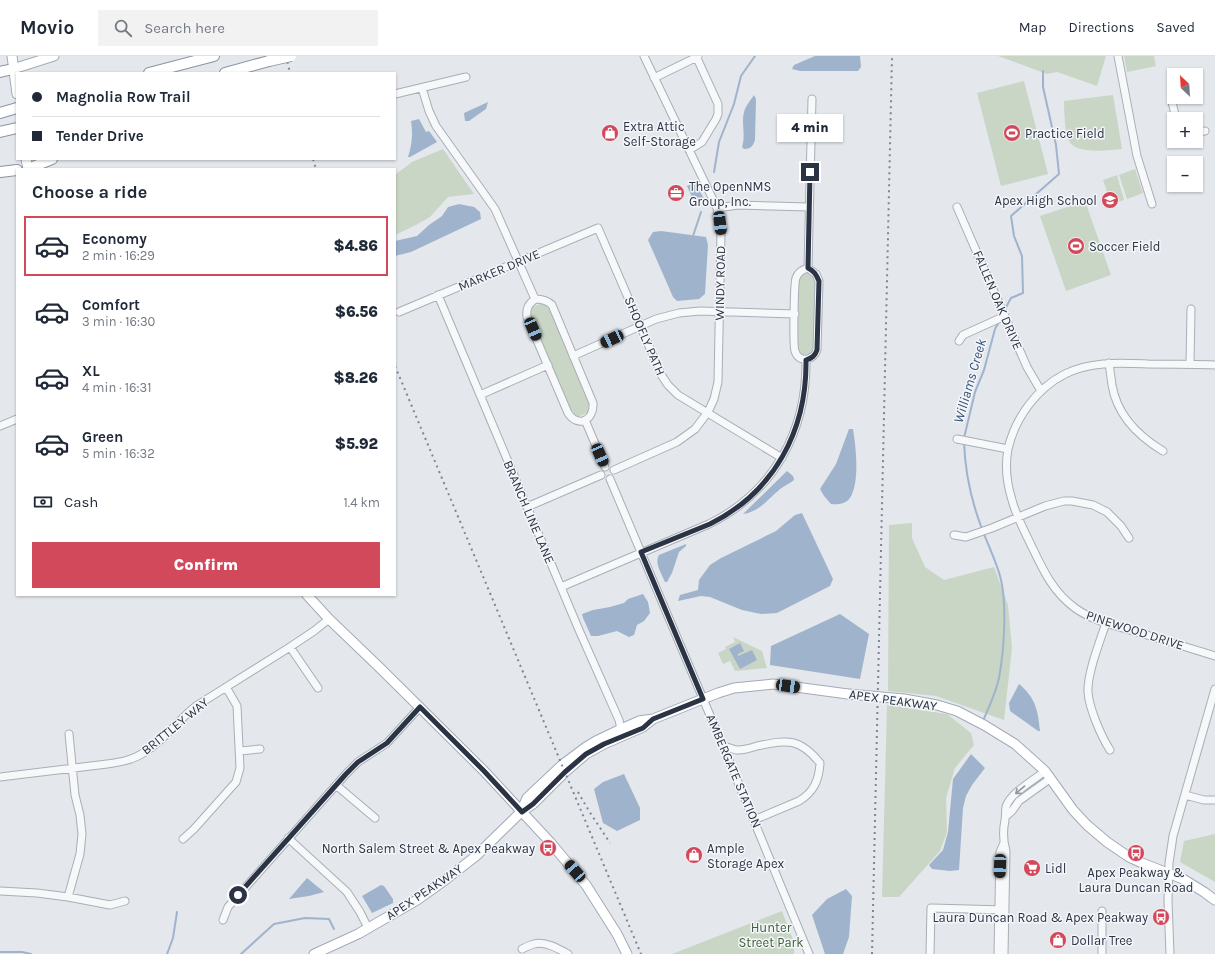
<!DOCTYPE html>
<meta charset="utf-8">
<style>
body{margin:0;font-family:Karla,sans-serif;background:#f2f2f3;color:#1f2937;height:100vh;display:flex;flex-direction:column;font-size:15px;white-space:nowrap}
*{box-sizing:border-box;margin:0}
p{font-size:13px;color:#747a83}
.icon{flex:none;width:22px;height:22px;fill:none;stroke:currentColor;stroke-width:2;stroke-linecap:round;stroke-linejoin:round}
.map{position:relative;flex:1;overflow:hidden}
.details{position:absolute;left:16px;top:112px;width:380px;height:428px;display:flex;flex-direction:column;background:#fff;border-radius:0px;box-shadow:0 1px 3px #0004}
.details>*{flex:none}
.guide{position:absolute;left:16px;top:16px;width:380px;height:88px;border-radius:0px;box-shadow:0 1px 3px #0004;display:grid;align-content:center;height:88px;padding:0 16px;background:#fff}
.needle{width:26px;rotate:335deg}
.buttons{position:absolute;left:1167px;top:12px;display:grid;gap:8px}
.buttons a{display:grid;place-items:center;width:36px;height:36px;border-radius:0px;background:#fff;box-shadow:0 1px 3px #0004;font-size:20px}
.end{position:absolute;width:18px;height:18px;margin:-9px;border:5px solid #2b3445;background:#fff;box-shadow:0 0 0 2px #fff}
.from{border-radius:50%}
.bubble{position:absolute;height:28px;border-radius:0px;background:#fff;box-shadow:0 1px 3px #0004;font-size:13px;font-weight:800;line-height:28px;text-align:center}
.car{position:absolute;width:12px;height:24px;margin:-12px -6px;border-radius:5px;box-shadow:0 0 3px 1px #0007;background:linear-gradient(#222 24%,#8ab4d8 0 40%,#222 0 76%,#8ab4d8 0 86%,#222 0)}
.guide b{display:flex;align-items:center;gap:14px;height:38px;font-size:15px}
.guide b+b{border-top:1px solid #e0e1e3}
.guide i{width:10px;height:10px;background:#1f2937}
ul{padding:0;list-style:none}
li{display:flex;align-items:center;gap:12px;height:60px;margin:0 8px 6px;padding:0 8px;border:2px solid transparent;border-radius:0px}
li div{flex:1}
li b{display:block;font-size:15px}
li em{font-style:normal;font-weight:800}
li.current{border-color:#d1495b}
li>.icon{width:36px;height:36px;stroke-width:1.5}
h2{padding:0 16px;font-size:18px;line-height:48px}
.pay{display:flex;align-items:center;gap:10px;height:44px;padding:0 16px;font-size:15px}
.pay p{margin-inline-start:auto}
.cta{display:flex;gap:8px;margin-top:auto;padding:8px 16px}
.cta a{flex:1;height:46px;border-radius:0px;background:#d1495b;color:#fff;font-size:16px;font-weight:800;line-height:46px;text-align:center}
header{display:flex;align-items:center;gap:24px;box-sizing:border-box;height:56px;padding:0 20px;background:#fff;border-bottom:1px solid #e0e1e3}
header strong{font-size:19px}
nav{display:flex;gap:22px;margin-inline-start:auto;font-size:14px}
.search{width:280px;height:36px;background:#f2f2f3;display:flex;align-items:center;gap:10px;box-sizing:border-box;padding:0 14px;border-radius:0px;color:#747a83;font-size:15px}
.map>svg:first-child{display:block}
</style>
<header>
<strong>Movio</strong>
<div class="search"><svg class="icon" aria-label="search" viewBox="0 0 24 24"><circle cx="10" cy="10" r="6"/><path d="M15 15l6 6"/></svg>Search here</div>
<nav><a>Map</a><a>Directions</a><a>Saved</a></nav>
</header>
<div class="map">
<svg width="1215" height="898" viewBox="0 0 1215 898">
<rect width="100%" height="100%" fill="#e4e7ec"/>
<path fill="#c9d6c5" d="M998 0H1106L1097 30 1057 16 1047 18Z
M1124 0H1154L1156 10 1127 16Z
M1024 25 1048 118 1001 130 977 37Z
M1113 39 1122 93C1108 94 1077 99 1069 85 1065 79 1064 53 1064 45Z
M443 93 474 138 448 141 430 161 412 171 395 179V119L412 106Z
M1135 113 1143 137 1127 143 1119 119Z
M1117 119 1124 144 1111 148 1103 124Z
M1085 145 1111 219 1066 235 1040 160Z
M807 217 813 219 817 226 814 295 810 298 803 299 798 295 797 277 799 223 800 220Z
M540 248H545L551 256 589 346 590 355 582 359 577 361 569 351 532 263 530 256 533 251Z
M912 467V482L925 511 944 524 994 511 1008 549 1012 592 1004 664 936 640 888 635 889 469Z
M733 581 762 595 767 612 735 615 730 605 723 608 718 597 726 593 725 591 735 586Z
M887 649 947 658 971 677 974 689 955 712 946 742 947 776 940 795 899 841H882Z
M1215 778V826L1180 806 1184 785Z
M782 855 794 886V898H672Z"/>
<path fill="#9fb4cc" d="M815 0H860L861 11 858 15H800L792 13 794 9Z
M754 39 756 43 755 84C753 90 751 93 744 93L742 91C746 79 741 67 744 56 746 49 750 45 754 39Z
M488 46 486 53 469 65H465L464 57Z
M419 63 426 76 429 75 437 86 410 101H408C412 89 413 78 411 65Z
M695 126 704 143 697 146 694 145 687 130Z
M459 148 474 151 480 156 481 163 411 196 395 200V185L417 180 429 169 442 160 448 151Z
M661 175 706 181 708 189 705 238 699 243 677 245 673 241 648 184 653 176Z
M849 373H853C856 391 860 426 850 442 846 448 837 449 831 448L824 440 820 433 836 408Z
M787 415 793 420 794 424C789 428 783 430 778 435 767 444 759 456 743 458Z
M802 457 833 523 830 530 777 557 761 558 742 554 710 541 701 540 678 545 680 539 698 534 699 524 710 509 721 502 776 475 795 459Z
M686 488V490L679 496 672 517 667 526H665C662 518 654 507 659 499Z
M643 538 648 546 650 557 644 565 637 569 634 579 629 581 617 575 598 580H591L583 562 582 558 593 554 610 551 624 547 628 543Z
M840 558 869 578 860 623 770 609 771 590Z
M740 587 744 595 738 598V600L752 594 757 604 740 613 729 593Z
M1019 628C1036 642 1038 655 1040 675H1038L1010 655 1009 647Z
M971 698 985 712 972 729 966 740 963 752 959 814 950 815 932 813 929 809 943 794 948 776 953 723Z
M624 718 640 752V764L617 775 603 767 594 733 603 726Z
M307 822 324 836 309 840 289 843Z
M381 829 384 830 393 843V847L372 857 362 840Z
M846 833 852 840 849 881 843 898H825L812 859 827 843Z"/>
<g fill="none" stroke-linecap="round" stroke-linejoin="round">
<path stroke="#9fb4cc" stroke-width="2" d="M714 116 719 86 734 48 741 20 755 0
M693 180 701 156
M1004 255 1011 242 1023 237 1022 200 1014 180 1011 160 1059 118 1056 89 1043 31V15
M964 382 975 336 984 314 995 273 999 266
M964 386C965 418 971 444 982 473
M983 665C989 651 996 636 999 622 1004 595 1007 550 1001 524 998 510 989 491 984 478
M0 896H22L31 898
M167 898 173 882 177 856
M241 898 274 868 305 862 329 863 334 873"/>
<g stroke="#a9aeb7" stroke-width="9">
<path id="minor" d="M1118 0 1137 100 1152 148
M654 22 697 1 698 0
M422 32 429 55 436 70 495 153 535 243
M395 38 466 21
M1172 46 1176 63
M1196 76 1205 75
M689 94 702 86 716 63 718 58V48L696 0
M957 151 1027 311 1041 335
M717 152 738 149 809 151
M808 212 816 218 819 225 817 294C814 304 799 308 795 295 793 290 794 227 796 222 798 216 802 214 808 212Z
M808 212 812 43
M438 239 579 574 619 664 621 673
M535 243C542 243 547 244 552 249L593 347C594 365 578 372 568 357L527 261C526 252 528 249 535 243Z
M399 256 598 172 662 320 668 329 678 339 782 402
M959 285 963 279 1005 260
M573 300 656 263 679 257 700 255 795 258
M1109 307C1110 314 1111 322 1112 329 1117 359 1138 380 1163 395
M1190 308 1191 253
M1215 309C1193 308 1171 308 1148 308 1120 307 1091 305 1065 318 1037 332 1015 362 1008 393 1005 409 1007 428 1012 444 1016 460 1025 476 1032 491 1043 514 1053 536 1075 552 1093 565 1116 570 1137 576 1163 584 1189 592 1215 600
M480 339 548 309
M585 364 605 411
M0 370 17 363
M957 383 1008 393
M614 414 677 386 695 373 708 356 714 343 718 326 721 176 717 152 644 0
M610 423 723 690 809 898
M527 451 601 419
M954 479 966 481 992 472 1045 450 1064 445H1072L1093 449 1107 456 1121 470 1129 482
M561 531 709 468C774 436 807 375 806 304
M1106 567C1100 585 1087 618 1088 636 1089 652 1101 680 1110 694
M290 591 318 632
M723 690C728 691 733 694 738 694 744 694 751 692 757 690 787 684 799 681 820 707 819 724 814 736 799 745L754 764
M240 695 260 693
M0 721 107 708C121 706 133 704 145 696 165 684 178 664 196 650L290 591 314 575 329 563
M336 729 375 762
M1185 739 1204 744H1215
M1006 760 1012 755 1019 745 1051 722
M288 782 347 836 360 856 368 872
M183 783 194 773 236 726 240 712 237 650 226 631
M0 835 37 837 68 841 110 849 125 845
M68 841 80 798 82 778 80 759 75 739 69 678
M223 864 228 851 346 718 358 706 387 687 420 651
M522 893C526 891 530 889 534 888 545 885 559 893 568 898
M930 898 931 852 1005 854
M998 898 1000 796 1004 787
M1004 898 1006 795C1003 785 1003 774 1005 764 1006 760 1005 755 1006 751 1010 737 1034 724 1045 715
M1102 898V855
M1170 898 1168 845 1169 807 1173 780 1215 633"/>
</g>
<g stroke="#a3abb8" stroke-width="11">
<path id="major" d="M12 0 17 38
M13 13 54 0
M26 103 28 113
M307 539 329 563 380 612 484 715 550 786 586 829 617 878 627 898
M904 643 937 649 957 655 984 669 1015 688 1045 715 1073 754 1087 769 1107 786 1129 801 1142 807 1183 823 1204 836 1215 844
M521 756 527 742 562 709 586 691 596 685 621 673 639 665 653 663 718 637 734 632 754 630 773 628 848 638
M314 898 358 878 417 844 445 824 476 800 521 756 533 748 565 716 586 698 604 688 643 671 653 663"/>
</g>
<g stroke="#8b94a3" stroke-width="12">
<path id="highway" d="M0 16 13 13
M149 17 214 0
M225 17 269 5
M0 57 17 52
M0 76 17 72
M28 113 52 103
M0 116 17 114"/>
</g>
<use href="#minor" stroke="#f7f8fa" stroke-width="7"/>
<use href="#major" stroke="#fff" stroke-width="9"/>
<use href="#highway" stroke="#fff" stroke-width="10"/>
<path stroke="#7d8696" stroke-width="2" stroke-dasharray="2 4" stroke-linecap="butt" d="M286 0 290 17
M313 103 316 113
M395 310 641 898
M578 736 589 755 610 787
M872 898 892 0"/>
<g stroke="#a3abb8" stroke-width="11" stroke-linecap="butt">
<path id="major-bridge" d="M848 638 904 643"/>
</g>
<g stroke="#8b94a3" stroke-width="12" stroke-linecap="butt">
<path id="highway-bridge" d="M269 5 291 0"/>
</g>
<use href="#major-bridge" stroke="#fff" stroke-width="9"/>
<use href="#highway-bridge" stroke="#fff" stroke-width="10"/>
</g>
<defs><path id="oneway-shaft" d="M-6 0H5M1.5-3L5.5 0L1.5 3" fill="none" stroke-width="1.6" stroke-linecap="round" stroke-linejoin="round"/></defs>
<use stroke="#9196a0" href="#oneway-shaft" transform="translate(1020 734) rotate(140)"/>
<g fill="none" stroke-linecap="round" stroke-linejoin="round">
<path stroke="#2b3445" stroke-width="5" d="M238 839 346 718 358 706 387 687 420 651 484 715 522 756 533 748 565 716 586 698 604 688 643 672 653 663 703 643 641 496 710 468C774 436 807 375 806 304 812 302 815 300 817 294L819 225C816 218 814 215 808 212L810 116"/>
</g>
<defs>
<g id="shop-disc" transform="scale(0.9)"><circle r="9.5" fill="#d1495b" stroke="#f4f6f9"/><path d="M-5-2.5h2.3a2.7 3.5 0 0 1 5.4 0H5L5.5 6h-11ZM-1.5-2.5h3a1.5 2.3 0 0 0-3 0Z" fill="#fff"/></g>
<g id="stadium-disc" transform="scale(0.9)"><circle r="9.5" fill="#d1495b" stroke="#f4f6f9"/><path d="M0-5a6.5 5 0 1 0 0 10a6.5 5 0 1 0 0-10ZM-3.5-1.8h7v3.6h-7Z" fill="#fff"/></g>
<g id="office-disc" transform="scale(0.9)"><circle r="9.5" fill="#d1495b" stroke="#f4f6f9"/><path d="M-6-3h4V-5.5h4V-3h4V5H-6ZM-1-4.5V-3h2v-1.5ZM-6 0V1H6V0Z" fill="#fff"/></g>
<g id="school-disc" transform="scale(0.9)"><circle r="9.5" fill="#d1495b" stroke="#f4f6f9"/><path d="M0-5L7-2L0 1L-7-2ZM-4 1L0 2.5L4 1V4Q0 6-4 4Z" fill="#fff"/></g>
<g id="bus-disc" transform="scale(0.9)"><circle r="9.5" fill="#d1495b" stroke="#f4f6f9"/><path d="M-5-6H5V4H4V6H2V4H-2V6H-4V4H-5ZM-3.5-4V0h7V-4ZM-3.5 1.2v1.5H-2V1.2ZM2 1.2v1.5H3.5V1.2Z" fill="#fff"/></g>
<g id="supermarket-disc" transform="scale(0.9)"><circle r="9.5" fill="#d1495b" stroke="#f4f6f9"/><path d="M-6-5.5h2.5l.6 2H6L4.5 2H-2.5L-4.4-4H-6ZM-1.5 3.2a1.3 1.3 0 1 0 .1 0ZM3 3.2a1.3 1.3 0 1 0 .1 0Z" fill="#fff"/></g>
</defs>
<g fill-rule="evenodd">
<use href="#shop-disc" x="610" y="77"/>
<use href="#stadium-disc" x="1012" y="77"/>
<use href="#office-disc" x="676" y="137"/>
<use href="#school-disc" x="1110" y="144"/>
<use href="#stadium-disc" x="1076" y="190"/>
<use href="#bus-disc" x="548" y="792"/>
<use href="#bus-disc" x="1136" y="797"/>
<use href="#shop-disc" x="694" y="799"/>
<use href="#supermarket-disc" x="1032" y="812"/>
<use href="#bus-disc" x="1161" y="861"/>
<use href="#shop-disc" x="1058" y="884"/>
</g>
<g text-anchor="middle" dominant-baseline="central" stroke-width="3" stroke-linejoin="round" paint-order="stroke">
<g font-size="13" fill="#2b3445" stroke="#f4f6f9" text-anchor="start">
<text x="623" y="70">Extra Attic<tspan x="623" dy="15">Self-Storage</tspan></text>
<text x="1025" y="77">Practice Field</text>
<text x="689" y="130">The OpenNMS<tspan x="689" dy="15">Group, Inc.</tspan></text>
<text x="1097" y="144" text-anchor="end">Apex High School</text>
<text x="1089" y="190">Soccer Field</text>
<text x="535" y="792" text-anchor="end">North Salem Street &amp; Apex Peakway</text>
<text x="707" y="792">Ample<tspan x="707" dy="15">Storage Apex</tspan></text>
<text x="1045" y="812">Lidl</text>
<text x="1136" y="816" text-anchor="middle">Apex Peakway &amp;<tspan x="1136" dy="15">Laura Duncan Road</tspan></text>
<text x="1148" y="861" text-anchor="end">Laura Duncan Road &amp; Apex Peakway</text>
<text x="1071" y="884">Dollar Tree</text>
</g>
<g font-size="13" fill="#2b3445" stroke="#f4f6f9">
<text transform="translate(499 214) rotate(-23)">MARKER DRIVE</text>
<text transform="translate(720 227) rotate(-89)">WINDY ROAD</text>
<text transform="translate(998 244) rotate(67)">FALLEN OAK DRIVE</text>
<text transform="translate(645 280) rotate(67)">SHOOFLY PATH</text>
<text transform="translate(529 456) rotate(67)">BRANCH LINE LANE</text>
<text transform="translate(1135 574) rotate(18)">PINEWOOD DRIVE</text>
<text transform="translate(893 644) rotate(8)">APEX PEAKWAY</text>
<text transform="translate(175 670) rotate(-39)">BRITTLEY WAY</text>
<text transform="translate(734 715) rotate(67)">AMBERGATE STATION</text>
<text transform="translate(424 836) rotate(-34)">APEX PEAKWAY</text>
</g>
<g font-size="13" fill="#3f6138" stroke="#f4f6f9">
<text x="771" y="871">Hunter<tspan x="771" dy="15">Street Park</tspan></text>
</g>
<g font-size="14" font-style="italic" fill="#34527a" stroke="#f4f6f9">
<text transform="translate(970 325) rotate(-74)">Williams Creek</text>
</g>
</g>
</svg>
<div class="buttons">
<a><svg class="needle" viewBox="-14 -14 28 28"><path d="M0-13l5 13h-10z" fill="#e53935"/><path d="M0 13l5-13h-10z" fill="#747a83"/></svg></a>
<a>+</a>
<a>−</a>
</div>
<i class="end from" style="left:238px;top:839px"></i>
<i class="end" style="left:810px;top:116px"></i>
<div class="bubble" style="left:777px;top:58px;width:66px">4 min</div>
<i class="car" style="left:720px;top:167px;rotate:173deg"></i>
<i class="car" style="left:533px;top:273px;rotate:157deg"></i>
<i class="car" style="left:612px;top:283px;rotate:245deg"></i>
<i class="car" style="left:600px;top:399px;rotate:156deg"></i>
<i class="car" style="left:788px;top:630px;rotate:98deg"></i>
<i class="car" style="left:1000px;top:810px;rotate:182deg"></i>
<i class="car" style="left:575px;top:815px;rotate:319deg"></i>
<div class="guide">
<b><i class="from"></i>Magnolia Row Trail</b>
<b><i></i>Tender Drive</b>
</div>
<section class="details">
<h2>Choose a ride</h2>
<ul>
<li class="current"><svg class="icon" aria-label="car" viewBox="0 0 24 24"><path d="M5 17H2v-5l4-1 3-4h7l3 4 3 1v5h-3M9 17h6M6 11h13"/><circle cx="7" cy="17" r="2"/><circle cx="17" cy="17" r="2"/></svg><div><b>Economy</b><p>2 min · 16:29</p></div><em>$4.86</em></li>
<li><svg class="icon" aria-label="car" viewBox="0 0 24 24"><path d="M5 17H2v-5l4-1 3-4h7l3 4 3 1v5h-3M9 17h6M6 11h13"/><circle cx="7" cy="17" r="2"/><circle cx="17" cy="17" r="2"/></svg><div><b>Comfort</b><p>3 min · 16:30</p></div><em>$6.56</em></li>
<li><svg class="icon" aria-label="car" viewBox="0 0 24 24"><path d="M5 17H2v-5l4-1 3-4h7l3 4 3 1v5h-3M9 17h6M6 11h13"/><circle cx="7" cy="17" r="2"/><circle cx="17" cy="17" r="2"/></svg><div><b>XL</b><p>4 min · 16:31</p></div><em>$8.26</em></li>
<li><svg class="icon" aria-label="car" viewBox="0 0 24 24"><path d="M5 17H2v-5l4-1 3-4h7l3 4 3 1v5h-3M9 17h6M6 11h13"/><circle cx="7" cy="17" r="2"/><circle cx="17" cy="17" r="2"/></svg><div><b>Green</b><p>5 min · 16:32</p></div><em>$5.92</em></li>
</ul>
<div class="pay"><svg class="icon" aria-label="cash" viewBox="0 0 24 24"><path d="M3 7h18v10H3z"/><circle cx="12" cy="12" r="2"/></svg>Cash<p>1.4 km</p></div>
<div class="cta"><a>Confirm</a></div>
</section>
</div>
